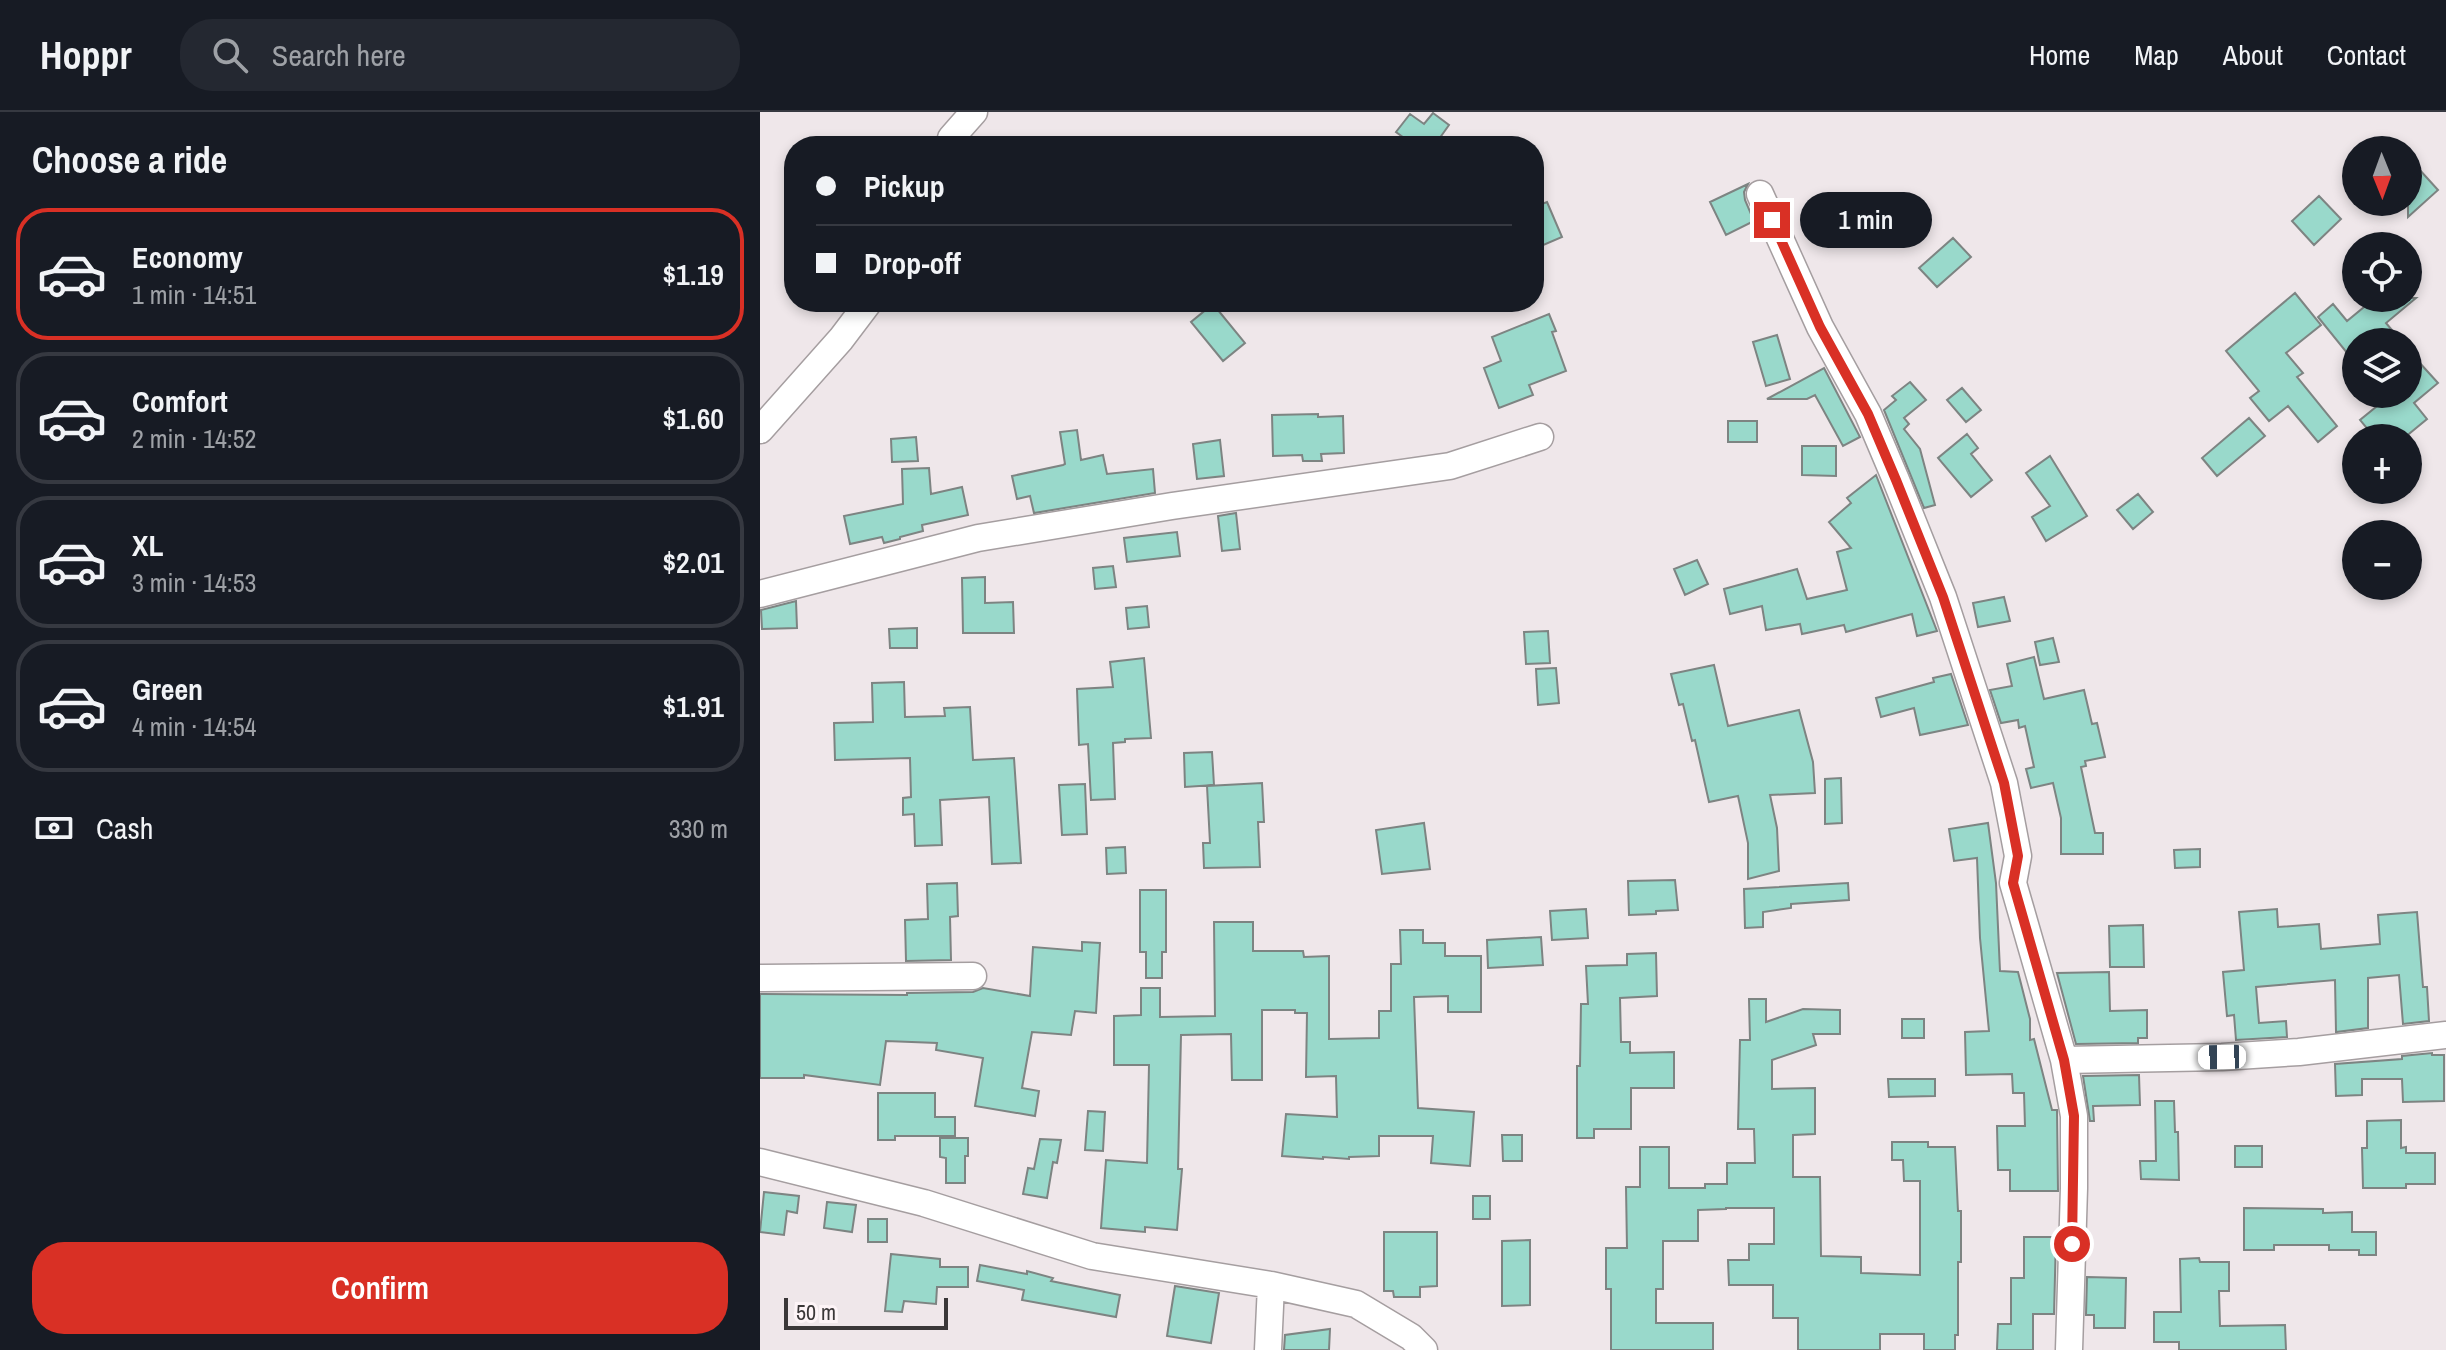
<!DOCTYPE html>
<meta charset="utf-8">
<style>
body{margin:0;font-family:"Archivo Narrow",sans-serif;background:#242831;color:#f1f3f6;height:100vh;display:flex;flex-direction:column;font-size:30px;white-space:nowrap}
*{box-sizing:border-box;margin:0}
p{font-size:26px;color:#9ea1a6}
.icon{flex:none;width:44px;height:44px;fill:none;stroke:currentColor;stroke-width:2;stroke-linecap:round;stroke-linejoin:round}
.map{position:relative;flex:1;overflow:hidden}
.side{display:flex;flex-direction:column;background:#171b24;width:760px}
.side>*{flex:none}
.top-card{position:absolute;left:24px;top:24px;width:760px;height:176px;border-radius:32px;box-shadow:0 4px 12px #0003;display:grid;align-content:center;height:176px;padding:0 32px;background:#171b24}
.needle{width:52px;rotate:179deg}
.tools{position:absolute;left:1582px;top:24px;display:grid;gap:16px}
.tools a{display:grid;place-items:center;width:80px;height:80px;border-radius:50%;background:#171b24;box-shadow:0 4px 12px #0003;font-size:40px}
.scale{position:absolute;left:24px;bottom:20px;width:164px;box-sizing:border-box;padding-left:8px;border:4px solid #3a3738;border-top:0;font-size:22px;line-height:28px;white-space:nowrap;color:#3a3738;-webkit-text-stroke:6px #fdf4f7;paint-order:stroke}
.end{position:absolute;width:36px;height:36px;margin:-18px;border:10px solid #d93025;background:#fff;box-shadow:0 0 0 4px #fff}
.from{border-radius:50%}
.bubble{position:absolute;height:56px;border-radius:28px;background:#171b24;box-shadow:0 4px 12px #0003;font-size:26px;font-weight:600;line-height:56px;text-align:center}
.car{position:absolute;width:24px;height:48px;margin:-24px -12px;border-radius:10px;box-shadow:0 0 6px 2px #0007;background:linear-gradient(#fff 24%,#345 0 40%,#fff 0 76%,#345 0 86%,#fff 0)}
.top-card b{display:flex;align-items:center;gap:28px;height:76px;font-size:30px}
.top-card b+b{border-top:2px solid #363941}
.top-card i{width:20px;height:20px;background:#f1f3f6}
ul{padding:0;list-style:none}
li{display:flex;align-items:center;gap:24px;height:132px;margin:0 16px 12px;padding:0 16px;border:4px solid #363941;border-radius:32px}
li div{flex:1}
li b{display:block;font-size:30px}
li em{font-style:normal;font-weight:600}
li.on{border-color:#d93025}
li>.icon{width:72px;height:72px;stroke-width:1.5}
h2{padding:0 32px;font-size:36px;line-height:96px}
.pay{display:flex;align-items:center;gap:20px;height:88px;padding:0 32px;font-size:30px}
.pay p{margin-inline-start:auto}
.cta{display:flex;gap:16px;margin-top:auto;padding:16px 32px}
.cta a{flex:1;height:92px;border-radius:32px;background:#d93025;color:#fff;font-size:32px;font-weight:600;line-height:92px;text-align:center}
header{display:flex;align-items:center;gap:48px;box-sizing:border-box;height:112px;padding:0 40px;background:#171b24;border-bottom:2px solid #363941}
header strong{font-size:38px}
nav{display:flex;gap:44px;margin-inline-start:auto;font-size:28px}
.search{width:560px;height:72px;background:#242831;display:flex;align-items:center;gap:20px;box-sizing:border-box;padding:0 28px;border-radius:32px;color:#9ea1a6;font-size:30px}
main{display:flex;flex:1;min-height:0}
.map>svg:first-child{display:block}
</style>
<header>
<strong>Hoppr</strong>
<div class="search"><svg class="icon" aria-label="search" viewBox="0 0 24 24"><circle cx="10" cy="10" r="6"/><path d="M15 15l6 6"/></svg>Search here</div>
<nav><a>Home</a><a>Map</a><a>About</a><a>Contact</a></nav>
</header>
<main>
<section class="side">
<h2>Choose a ride</h2>
<ul>
<li class="on"><svg class="icon" aria-label="car" viewBox="0 0 24 24"><path d="M5 17H2v-5l4-1 3-4h7l3 4 3 1v5h-3M9 17h6M6 11h13"/><circle cx="7" cy="17" r="2"/><circle cx="17" cy="17" r="2"/></svg><div><b>Economy</b><p>1 min · 14:51</p></div><em>$1.19</em></li>
<li><svg class="icon" aria-label="car" viewBox="0 0 24 24"><path d="M5 17H2v-5l4-1 3-4h7l3 4 3 1v5h-3M9 17h6M6 11h13"/><circle cx="7" cy="17" r="2"/><circle cx="17" cy="17" r="2"/></svg><div><b>Comfort</b><p>2 min · 14:52</p></div><em>$1.60</em></li>
<li><svg class="icon" aria-label="car" viewBox="0 0 24 24"><path d="M5 17H2v-5l4-1 3-4h7l3 4 3 1v5h-3M9 17h6M6 11h13"/><circle cx="7" cy="17" r="2"/><circle cx="17" cy="17" r="2"/></svg><div><b>XL</b><p>3 min · 14:53</p></div><em>$2.01</em></li>
<li><svg class="icon" aria-label="car" viewBox="0 0 24 24"><path d="M5 17H2v-5l4-1 3-4h7l3 4 3 1v5h-3M9 17h6M6 11h13"/><circle cx="7" cy="17" r="2"/><circle cx="17" cy="17" r="2"/></svg><div><b>Green</b><p>4 min · 14:54</p></div><em>$1.91</em></li>
</ul>
<div class="pay"><svg class="icon" aria-label="cash" viewBox="0 0 24 24"><path d="M3 7h18v10H3z"/><circle cx="12" cy="12" r="2"/></svg>Cash<p>330 m</p></div>
<div class="cta"><a>Confirm</a></div>
</section>
<div class="map">
<svg width="1686" height="1238" viewBox="0 0 1686 1238">
<rect width="100%" height="100%" fill="#efe7ea"/>
<path fill="#99d9cb" stroke="#7d8482" stroke-width="2" d="M673 1 689 13 674 34H655L636 20 650 2 664 12Z
M1648 45 1678 78 1648 105Z
M988 72 984 80 985 88 994 109 966 123 950 90Z
M1559 84 1581 107 1554 133 1532 109Z
M787 90 802 125 774 137V95Z
M1193 126 1211 145 1177 175 1159 156Z
M1535 181 1561 213 1526 241 1543 261 1537 265 1577 314 1558 330 1528 294 1509 309 1490 286 1499 279 1466 239Z
M1615 186H1656L1626 211 1642 230H1596V252L1558 205 1573 192 1587 209Z
M453 192 485 231 463 249 431 210Z
M789 202 796 219 792 220 806 259 769 273 773 283 739 296 724 256 741 249 732 225Z
M1017 223 1030 267 1006 274 993 230Z
M1648 238 1678 271 1654 291 1667 307 1644 326H1615L1600 308 1632 282H1646L1648 284Z
M1064 256 1100 325 1083 334 1055 283 1047 287H1007Z
M1150 270 1166 288 1144 306 1149 312 1144 317 1160 337 1175 393 1164 396 1124 298 1136 288 1132 284Z
M1202 276 1221 298 1206 310 1187 288Z
M558 302V305L583 304 584 341 561 342 562 349H543L542 343 513 344 512 303Z
M1489 306 1505 324 1457 364 1442 346Z
M968 309H997V330H968Z
M317 318 321 348 343 343 347 362 393 357 395 381 274 401 270 384 257 387 252 364 303 353 305 352 300 320Z
M1207 322 1218 336 1211 342 1232 368 1211 385 1178 346Z
M156 325 158 349 132 350 131 327Z
M460 328 464 364 437 367 433 332Z
M1042 334H1076V364L1042 363Z
M1290 344 1327 404 1286 429 1272 405 1290 394 1266 361Z
M169 356 171 382 202 375 208 403 162 413 163 419 140 425V427L124 431 122 425 90 432 84 404 143 392 142 357Z
M1116 363 1177 519 1157 524 1152 502 1086 520 1084 513 1042 522 1040 512 1006 518 1002 494 970 502 964 477 1037 457 1047 487 1087 478 1077 440 1091 436 1069 410 1091 391 1087 386Z
M1378 382 1393 400 1373 417 1357 398Z
M476 401 480 437 462 439 458 404Z
M417 420 420 444 367 450 364 426Z
M937 448 948 472 925 483 914 457Z
M353 454 356 475 335 477 333 456Z
M225 465V491L253 490 254 521H203L202 466Z
M1244 485 1250 509 1218 515 1213 491Z
M36 489 37 516 2 517 1 498Z
M387 494 389 515 368 517 366 496Z
M157 516V536H130L129 517Z
M788 519 790 551 766 552 764 520Z
M1293 526 1299 550 1280 553 1275 530Z
M1274 545 1284 587 1324 578 1332 612 1337 611 1345 645 1325 649 1326 654 1321 655 1335 721H1343V742H1301V706L1293 671 1271 676 1266 657 1274 655 1265 614 1259 616 1258 608 1241 611 1230 578 1252 574 1247 552Z
M384 546 391 626 365 627V630L353 631 355 687 331 688 328 632 319 633 317 577 353 575 350 550Z
M954 553 968 614 1039 598 1053 650 1055 681 1010 683 1017 716 1019 759 988 767V731L978 684 949 690 935 628 932 629 923 592 919 593 911 562Z
M796 556 799 591 778 593 776 557Z
M1191 562 1208 613 1160 623 1154 596 1121 605 1116 586 1174 570 1173 566Z
M144 570 145 605 185 604 184 596 210 595 213 648 254 646 261 751 232 752 229 685 180 688 182 733 155 734 154 702 143 703V686L151 685 150 646 75 648 74 611 113 610 112 571Z
M452 640 454 673 425 675 424 641Z
M1081 666 1082 711 1065 712V667Z
M502 671 504 710H498L500 755 444 756 443 731H450L447 674Z
M325 672 327 722 302 723 299 673Z
M664 711 670 757 622 762 616 718Z
M1228 711 1236 771 1240 859 1258 860 1270 907V928L1274 927 1292 998H1297L1298 1079H1250V1058H1238L1237 1014H1265L1264 981H1253L1252 962 1206 963 1205 920 1229 919 1220 826 1217 746 1194 749 1189 717Z
M365 735 366 761 347 762 346 736Z
M1440 737V755L1415 756 1414 738Z
M915 768 918 798 896 799V802L869 803 868 769Z
M197 771 198 804 190 805 191 848 146 849 145 808 168 807 167 772Z
M1088 771 1089 788 1031 792V796L1003 800V815L985 816 984 777Z
M380 778H406V840H402V866H386V840H380Z
M826 797 828 826 792 828 790 799Z
M1517 797 1518 815 1559 812 1561 837 1620 832 1618 803 1657 800 1663 875H1667L1669 909 1643 912 1639 863 1608 866V916L1576 920 1575 868 1496 875 1499 911 1526 909 1527 925 1476 928 1474 903 1467 904 1463 860 1484 858 1479 800Z
M454 810H493V839H543L544 845 569 844V927L619 926V899H631V852H641L640 818H663V831H685V844H721V900H688V884L654 885 658 996 714 1000 710 1054 671 1051 673 1024H619V1044L589 1045V1047L563 1045V1047L522 1044 526 1002 577 1005 576 964 546 965 547 901H535V898H502V968H472L471 922 421 923 418 1057H422L417 1118 385 1115V1120L341 1116 346 1048 387 1051 389 953H354V904L381 903V876H400V905L455 904Z
M1383 813 1384 855H1350L1349 814Z
M781 825 783 853 728 856 727 828Z
M322 830 340 831 336 901 315 899 311 923 272 920 262 976 279 979 275 1004 215 994 223 946 176 938 177 931 126 929 120 973 44 963V966H0V882L147 883V881L213 880 223 876 270 884 273 835 322 839Z
M896 841 897 884 860 886 861 930H870V941L914 940V976H871V1017H834V1026H817V954H820L821 892H828L826 854 867 853V842Z
M1349 860 1350 899 1387 898V926H1378V931L1316 932 1297 861Z
M989 887H1006V910L1043 897 1080 898V922H1053L1056 933 1012 948V977L1055 976V1022L1033 1023V1065H1060L1061 1144 1101 1145V1161L1160 1163V1069H1144L1143 1048H1132V1030H1168V1035H1195L1198 1099H1201V1150H1198V1223H1195V1238H1164V1222H1120V1238H1038V1206H1013V1173H969L968 1148H989V1132H1014V1096H966V1097L938 1098V1129H903V1177H896V1211H953V1238H851V1177H846V1136H867L866 1075H880V1035H909V1076H945V1072H967V1051H995L994 1017H978L980 928H990Z
M1142 907H1164V926H1142Z
M1672 941V943H1684V989L1643 990 1642 967H1602V983L1576 984 1575 952 1642 947V944Z
M1379 963 1380 993 1333 994 1334 1009H1330L1323 964Z
M1128 967H1175V984L1129 985Z
M118 981H175V1005H195V1024H135V1028H118Z
M1395 989H1414L1415 1020H1418L1419 1068 1381 1067 1380 1049H1396Z
M328 999 345 1000 343 1039 325 1038Z
M1641 1008V1036L1646 1035V1041H1675V1072H1646V1076H1603L1602 1036H1607V1009Z
M742 1023H762V1049H743Z
M180 1026H208V1044H205V1071H186V1046L180 1045Z
M280 1027 301 1028 297 1051 293 1050 287 1086 263 1082 268 1056 274 1057Z
M1475 1034H1502V1055H1475Z
M4 1080 39 1084 37 1101 27 1099 24 1123 0 1120Z
M713 1084H730V1107H713Z
M67 1090 96 1093 92 1120 64 1116Z
M1484 1096 1563 1097V1101L1592 1100V1120H1616V1143H1599V1138H1569V1133H1514V1138H1484Z
M108 1107H127V1130H108Z
M624 1120H677V1174L660 1175V1185H634L633 1179H624Z
M1264 1125H1296L1294 1202H1273V1238H1237L1238 1212H1251V1166H1264Z
M770 1128V1193L742 1194V1129Z
M131 1142 180 1147V1155H208V1175H177L176 1192 144 1189 142 1200 125 1199Z
M1439 1146 1440 1150H1469V1179H1459L1460 1214 1525 1213 1526 1238H1419V1230H1394V1200H1421L1420 1147Z
M220 1153 267 1162V1159L293 1166 291 1169 360 1183 356 1205 262 1188 264 1178 217 1169Z
M1327 1165 1366 1166 1365 1216H1334V1203H1326Z
M415 1174 459 1181 451 1231 407 1224Z
M570 1217 569 1238H524L525 1223Z"/>
<g fill="none" stroke-linecap="round" stroke-linejoin="round">
<g stroke="#a59ea0" stroke-width="29">
<path id="minor" d="M190 34 191 26 214 0
M1000 82 1060 215 1108 302 1136 368 1183 485 1244 671 1258 744 1253 771 1304 948 1314 1004V1076L1309 1238
M0 318 81 227 109 190
M0 482 218 426 412 394 690 354 780 325
M0 866 213 864
M1304 948 1462 945 1539 940 1686 923
M0 1050 164 1091 332 1144 511 1173 596 1192 651 1225 664 1238
M508 1238 511 1173"/>
</g>
<use href="#minor" stroke="#fff" stroke-width="26"/>
</g>
<g fill="none" stroke-linecap="round" stroke-linejoin="round">
<path stroke="#d93025" stroke-width="10" d="M1012 108 1060 215 1108 302 1136 368 1183 485 1244 671 1258 744 1253 771 1304 948 1314 1004 1312 1132"/>
</g>
</svg>
<div class="tools">
<a><svg class="needle" viewBox="-14 -14 28 28"><path d="M0-13l5 13h-10z" fill="#e53935"/><path d="M0 13l5-13h-10z" fill="#9ea1a6"/></svg></a>
<a><svg class="icon" aria-label="locate" viewBox="0 0 24 24"><circle cx="12" cy="12" r="6"/><path d="M12 2v4M12 18v4M2 12h4M18 12h4"/></svg></a>
<a><svg class="icon" aria-label="layers" viewBox="0 0 24 24"><path d="M12 4l9 5-9 5-9-5zM3 14l9 5 9-5"/></svg></a>
<a>+</a>
<a>−</a>
</div>
<div class="scale">50 m</div>
<i class="end from" style="left:1312px;top:1132px"></i>
<i class="end" style="left:1012px;top:108px"></i>
<div class="bubble" style="left:1040px;top:80px;width:132px">1 min</div>
<i class="car" style="left:1462px;top:945px;rotate:269deg"></i>
<div class="top-card">
<b><i class="from"></i>Pickup</b>
<b><i></i>Drop-off</b>
</div>
</div>
</main>
